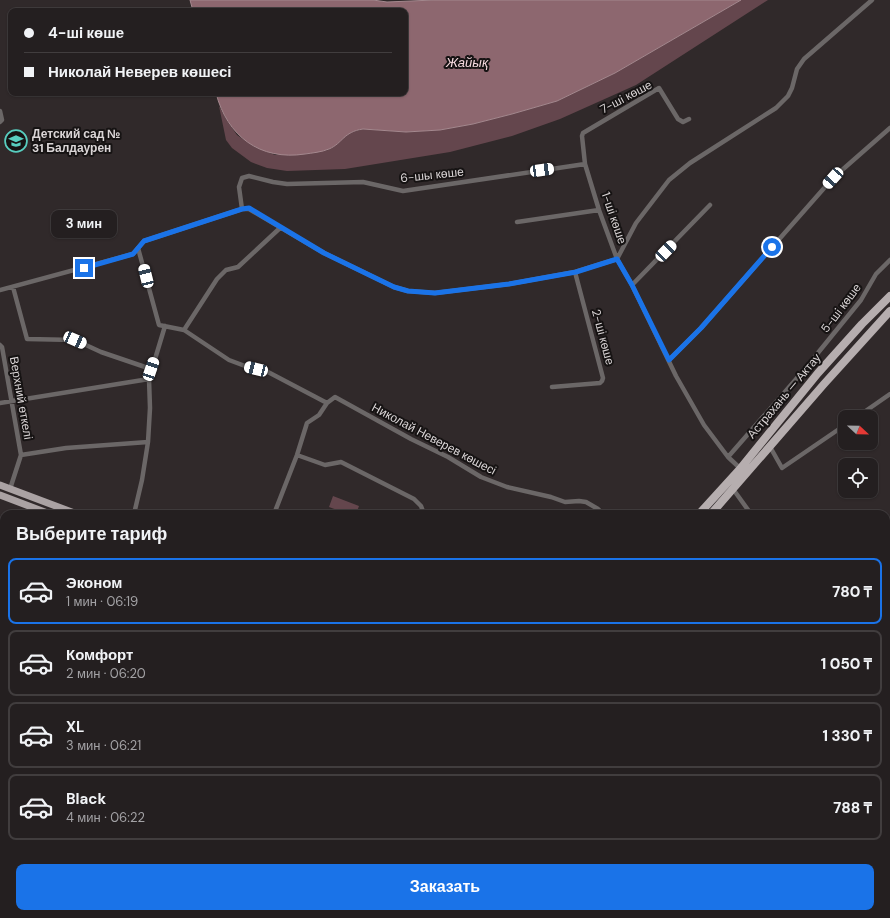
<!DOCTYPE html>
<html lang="ru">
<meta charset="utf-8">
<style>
body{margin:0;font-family:"DM Sans",sans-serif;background:#302c2d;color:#f1f3f6;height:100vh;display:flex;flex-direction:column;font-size:15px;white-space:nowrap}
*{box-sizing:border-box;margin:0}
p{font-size:13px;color:#a3a2a5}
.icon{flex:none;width:22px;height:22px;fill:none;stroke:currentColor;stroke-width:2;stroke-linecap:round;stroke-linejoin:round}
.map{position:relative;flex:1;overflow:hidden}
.side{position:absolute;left:0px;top:510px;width:890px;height:408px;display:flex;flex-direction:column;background:#241f20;border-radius:12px 12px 0 0;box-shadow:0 1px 3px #0004,0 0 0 1px #413d3e}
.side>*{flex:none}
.guide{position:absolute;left:8px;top:8px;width:400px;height:88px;border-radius:8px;box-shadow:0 1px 3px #0004,0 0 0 1px #413d3e;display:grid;align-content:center;height:88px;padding:0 16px;background:#241f20}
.needle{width:26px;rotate:112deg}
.fabs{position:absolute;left:838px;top:410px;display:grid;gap:8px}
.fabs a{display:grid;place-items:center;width:40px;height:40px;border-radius:8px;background:#241f20;box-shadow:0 1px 3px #0004,0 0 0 1px #413d3e;font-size:20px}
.end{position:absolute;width:18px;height:18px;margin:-9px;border:5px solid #1a73e8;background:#fff;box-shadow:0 0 0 2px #fff}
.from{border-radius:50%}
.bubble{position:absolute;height:28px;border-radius:8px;background:#241f20;box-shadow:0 1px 3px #0004,0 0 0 1px #413d3e;font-size:13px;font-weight:800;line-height:28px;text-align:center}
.car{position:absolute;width:12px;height:24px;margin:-12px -6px;border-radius:5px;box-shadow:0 0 3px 1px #0007;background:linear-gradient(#fff 24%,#345 0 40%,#fff 0 76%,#345 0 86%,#fff 0)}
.guide b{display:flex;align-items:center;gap:14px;height:38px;font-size:15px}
.guide b+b{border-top:1px solid #413d3e}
.guide i{width:10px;height:10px;background:#f1f3f6}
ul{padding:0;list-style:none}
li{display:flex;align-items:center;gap:12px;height:66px;margin:0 8px 6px;padding:0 8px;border:2px solid #413d3e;border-radius:8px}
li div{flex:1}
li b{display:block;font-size:15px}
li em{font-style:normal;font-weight:800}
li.selected{border-color:#1a73e8}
li>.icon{width:36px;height:36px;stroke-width:1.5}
h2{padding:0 16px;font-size:18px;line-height:48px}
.cta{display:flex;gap:8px;margin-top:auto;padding:8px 16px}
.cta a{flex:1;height:46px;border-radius:8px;background:#1a73e8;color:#fff;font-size:16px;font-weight:800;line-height:46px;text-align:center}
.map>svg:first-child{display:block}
</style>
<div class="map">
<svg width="890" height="918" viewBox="0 0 890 918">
<rect width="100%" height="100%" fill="#30292a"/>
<path fill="#64464d" d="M741 0H768L636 85 560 119 512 136 450 152 345 169 287 171 267 168 251 162 232 148 226 140 219 106 228 122 237 135 255 147 275 155 310 153 328 150 349 133 363 129 406 132 440 130 473 124 512 114 557 101 615 73Z
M333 496 359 506 356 514H348L329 507Z"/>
<path fill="#8d676f" stroke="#a4888e" d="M190 0H373L387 2 434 0H741L615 73 557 101 512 114 473 124 440 130 406 132 363 129C343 132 343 143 329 149 322 152 312 153 305 154 260 161 227 136 216 93H405V11H193Z"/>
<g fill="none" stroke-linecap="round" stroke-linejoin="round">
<path stroke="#6b6767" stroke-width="4.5" d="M0 111 2 120 0 122
M689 119 683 122 678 119 659 88 583 133 582 136 585 164 599 210 617 259 632 285 676 376 704 425 728 457 742 470
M242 209 239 187 242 178 249 176 273 182 287 184 363 182 403 191 585 164
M517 222 599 210
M138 248 159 325 184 330 229 360 245 366 268 372 327 403
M632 285 710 205
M13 287 27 339 75 340 101 352 151 369
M0 290 133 254 144 241 242 209H249L324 253 394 287 408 291 435 293 509 284 575 272 617 259 636 223 669 180 690 163 776 108 788 96 792 88 797 69 804 59 872 0
M184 330 217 279 226 270 238 267 280 228
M0 345 2 347 21 455 10 489
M669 360 701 328 833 178 890 128
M552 387 600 383 602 381 603 378 575 272
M0 403 149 379
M857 417 890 394
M769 445 782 468 845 425
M21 455 66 448 148 442
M297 455 325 465 341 462 414 499 421 506 424 514
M728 457 804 370 861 300 876 274 890 260
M733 489 751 514
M134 514 142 480 148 442 150 408 149 379 165 326
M274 514 297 455 307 423 319 415 327 403 335 397 411 439 448 457 481 477 507 487 551 497 565 502 579 501 586 502 598 509 603 514
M886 653 890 651
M0 793 4 794
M886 862 890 858
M886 910 890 911
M155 914 157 918
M803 918 813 914"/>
<path stroke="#8e8889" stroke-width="6" d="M8 918 16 914"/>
<path stroke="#aaa2a3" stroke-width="7" d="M0 485 77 514
M0 495 50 514"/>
<path stroke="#b6aeaf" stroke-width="8" d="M699 514 740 469 818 373 862 324 890 296
M711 514 824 384 890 311
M624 914 626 918"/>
<g stroke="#a6a0a1" stroke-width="3">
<path id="rail" d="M886 725 890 723
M516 918 523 914"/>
</g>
<use href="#rail" stroke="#161313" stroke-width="1.5" stroke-dasharray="4.5" stroke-linecap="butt"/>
</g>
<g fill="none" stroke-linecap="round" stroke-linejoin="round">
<path stroke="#1a73e8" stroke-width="5" d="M84 268 133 254 144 241 242 209 249 208 324 253 394 287 408 291 435 293 509 284 576 272 617 259 632 285 669 360 701 328 772 247"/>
</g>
<defs>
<g id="school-ring" transform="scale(1.15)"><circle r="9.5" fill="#161313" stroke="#58cec0" stroke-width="1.5"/><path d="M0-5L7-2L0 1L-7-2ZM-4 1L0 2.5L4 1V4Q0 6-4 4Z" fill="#58cec0"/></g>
</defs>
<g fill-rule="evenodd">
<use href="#school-ring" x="16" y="141"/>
</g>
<g text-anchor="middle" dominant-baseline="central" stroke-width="4" stroke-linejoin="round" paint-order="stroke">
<g font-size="12" fill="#dad5d6" stroke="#161313">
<text transform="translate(626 97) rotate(-28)">7-шi көше</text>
<text transform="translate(432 175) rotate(-6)">6-шы көше</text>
<text transform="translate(614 218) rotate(71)">1-ші көше</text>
<text transform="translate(841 308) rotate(-53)">5-шi көше</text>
<text transform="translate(603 337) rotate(75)">2-ші көше</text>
<text transform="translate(784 396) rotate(-50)">Астрахань — Актау</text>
<text transform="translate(21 398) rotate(80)">Верхний өткелі</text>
<text transform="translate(434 439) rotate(28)">Николай Неверев көшесі</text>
</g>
<g font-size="12" font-weight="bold" fill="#dad5d6" stroke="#161313" text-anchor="start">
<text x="32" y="134">Детский сад №<tspan x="32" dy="14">31 Балдаурен</tspan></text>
</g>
<g font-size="13" font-style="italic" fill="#f8dce1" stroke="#161313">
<text x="467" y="62">Жайық</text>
</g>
</g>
</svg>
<div class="fabs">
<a><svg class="needle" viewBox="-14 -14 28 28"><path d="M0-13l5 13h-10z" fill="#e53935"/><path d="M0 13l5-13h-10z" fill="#a3a2a5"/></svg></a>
<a><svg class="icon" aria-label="locate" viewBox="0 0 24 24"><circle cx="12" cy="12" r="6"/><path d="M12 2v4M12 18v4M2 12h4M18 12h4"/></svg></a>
</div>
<i class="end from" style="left:772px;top:247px"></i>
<i class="end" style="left:84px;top:268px"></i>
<div class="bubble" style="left:51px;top:210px;width:66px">3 мин</div>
<i class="car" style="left:542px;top:170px;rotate:82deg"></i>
<i class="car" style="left:833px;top:178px;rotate:222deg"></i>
<i class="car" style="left:666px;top:251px;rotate:44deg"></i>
<i class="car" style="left:146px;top:276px;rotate:346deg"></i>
<i class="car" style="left:75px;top:340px;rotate:114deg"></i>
<i class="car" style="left:151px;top:369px;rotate:19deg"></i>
<i class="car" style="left:256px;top:369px;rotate:284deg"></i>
<div class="guide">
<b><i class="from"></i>4-шi көше</b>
<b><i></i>Николай Неверев көшесі</b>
</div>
<section class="side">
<h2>Выберите тариф</h2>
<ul>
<li class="selected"><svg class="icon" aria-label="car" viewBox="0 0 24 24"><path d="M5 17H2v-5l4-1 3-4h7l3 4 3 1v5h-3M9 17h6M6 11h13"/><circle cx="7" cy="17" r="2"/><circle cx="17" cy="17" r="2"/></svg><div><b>Эконом</b><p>1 мин · 06:19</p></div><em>780 ₸</em></li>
<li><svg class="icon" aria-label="car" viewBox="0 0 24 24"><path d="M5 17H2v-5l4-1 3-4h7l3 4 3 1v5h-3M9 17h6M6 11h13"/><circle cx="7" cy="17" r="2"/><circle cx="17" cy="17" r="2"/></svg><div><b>Комфорт</b><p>2 мин · 06:20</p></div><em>1 050 ₸</em></li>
<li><svg class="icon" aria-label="car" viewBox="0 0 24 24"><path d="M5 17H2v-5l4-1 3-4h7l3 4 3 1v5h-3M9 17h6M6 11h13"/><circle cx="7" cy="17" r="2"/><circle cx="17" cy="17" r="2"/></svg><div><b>XL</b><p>3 мин · 06:21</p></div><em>1 330 ₸</em></li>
<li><svg class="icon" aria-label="car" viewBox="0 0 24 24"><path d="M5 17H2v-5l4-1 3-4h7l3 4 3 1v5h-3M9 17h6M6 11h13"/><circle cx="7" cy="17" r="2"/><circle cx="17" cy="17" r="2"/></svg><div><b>Black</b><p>4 мин · 06:22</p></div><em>788 ₸</em></li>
</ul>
<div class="cta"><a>Заказать</a></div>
</section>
</div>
